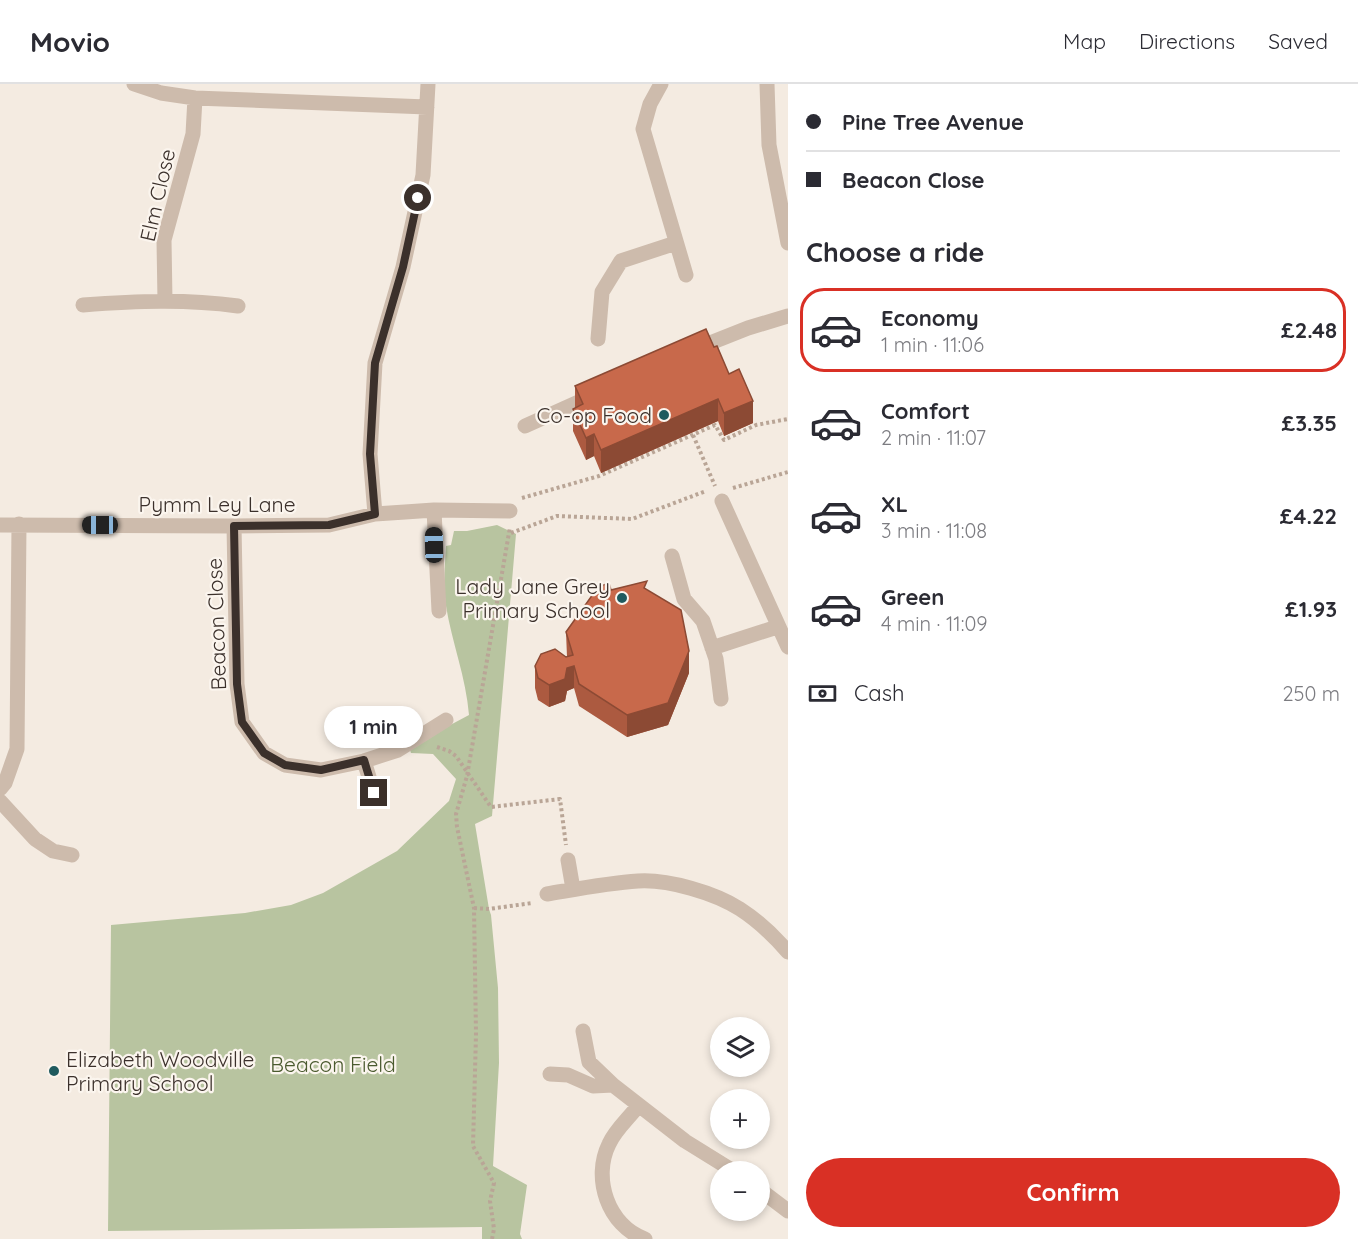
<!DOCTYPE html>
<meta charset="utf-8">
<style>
body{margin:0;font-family:Quicksand,sans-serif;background:#f2f2f3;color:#2b2b33;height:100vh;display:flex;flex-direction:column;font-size:22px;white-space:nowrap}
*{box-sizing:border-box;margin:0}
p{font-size:20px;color:#7c7c81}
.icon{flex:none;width:33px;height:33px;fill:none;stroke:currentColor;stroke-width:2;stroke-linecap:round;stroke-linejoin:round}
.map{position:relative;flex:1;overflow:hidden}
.sheet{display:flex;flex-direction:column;background:#fff;width:570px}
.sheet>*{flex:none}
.top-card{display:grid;align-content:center;height:132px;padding:0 18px;background:#fff}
.tools{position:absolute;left:710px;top:933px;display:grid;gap:12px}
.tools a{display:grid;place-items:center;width:60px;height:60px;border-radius:50%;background:#fff;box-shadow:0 3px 9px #0003;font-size:30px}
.end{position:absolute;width:27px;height:27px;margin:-14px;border:8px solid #3b302b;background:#fff;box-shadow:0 0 0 3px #fff}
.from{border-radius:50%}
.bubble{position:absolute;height:42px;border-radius:21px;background:#fff;box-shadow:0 3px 9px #0003;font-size:20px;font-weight:700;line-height:42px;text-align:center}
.car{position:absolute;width:18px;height:36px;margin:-18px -9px;border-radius:8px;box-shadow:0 0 4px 2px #0007;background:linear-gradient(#222 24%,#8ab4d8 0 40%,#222 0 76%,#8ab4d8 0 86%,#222 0)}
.top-card b{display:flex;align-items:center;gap:21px;height:57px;font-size:22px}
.top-card b+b{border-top:2px solid #e1e1e2}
.top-card i{width:15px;height:15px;background:#2b2b33}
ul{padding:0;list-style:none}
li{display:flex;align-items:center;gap:18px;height:84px;margin:0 12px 9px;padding:0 6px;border:3px solid transparent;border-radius:24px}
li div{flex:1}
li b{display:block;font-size:22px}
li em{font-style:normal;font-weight:700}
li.current{border-color:#d93025}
li>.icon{width:54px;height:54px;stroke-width:1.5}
h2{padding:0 18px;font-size:27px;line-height:72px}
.pay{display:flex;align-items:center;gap:15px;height:66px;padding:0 18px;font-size:22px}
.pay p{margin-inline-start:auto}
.action{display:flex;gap:12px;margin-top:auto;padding:12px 18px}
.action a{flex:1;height:69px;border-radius:36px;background:#d93025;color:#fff;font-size:24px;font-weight:700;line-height:69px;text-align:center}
header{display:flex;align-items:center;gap:36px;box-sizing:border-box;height:84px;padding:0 30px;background:#fff;border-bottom:2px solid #e1e1e2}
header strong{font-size:28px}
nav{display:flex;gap:33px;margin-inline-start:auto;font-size:21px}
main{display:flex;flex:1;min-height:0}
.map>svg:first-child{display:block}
</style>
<header>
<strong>Movio</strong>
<nav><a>Map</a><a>Directions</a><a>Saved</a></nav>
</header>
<main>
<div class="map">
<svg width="788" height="1155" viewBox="0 0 788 1155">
<rect width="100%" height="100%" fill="#f4ebe1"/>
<path fill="#b8c4a0" d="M497 441 516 450 492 732 475 740 489 825 491 831 498 904 499 979 493 1082 527 1101 520 1150 522 1155H482V1143L108 1147 111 841 245 829 291 821 323 809 397 767 449 717 456 695 433 670 411 669 409 663 469 631C466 593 452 559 446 522 443 502 445 482 446 462L451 461 454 447H467Z"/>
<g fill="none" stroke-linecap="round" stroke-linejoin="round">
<path stroke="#b9a596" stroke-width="4" stroke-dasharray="3 3" stroke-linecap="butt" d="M693 351 715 402
M733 404 788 388
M522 414 599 392 715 341 724 356 756 341 788 335
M511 449 557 432 632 435 706 407
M437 663 449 667 456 672 491 723 560 715 566 761
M474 824 489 825 532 819
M492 1155 494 1145 490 1117 494 1099 473 1062 476 950 474 824 457 743 456 730 467 692 510 443"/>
<path stroke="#cdbbac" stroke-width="15" d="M134 0 161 9 195 14 427 23
M661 0 650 20 643 45 686 191
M767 0 769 61 788 159
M165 217 164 156 193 50 195 14
M83 221C137 217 185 215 238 222
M598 255 602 208 621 177 676 159
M695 265 748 244 788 232
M525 342 594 311
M722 417 788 563
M434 426 439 527
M375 430 370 370 375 279 403 183 423 91 428 0
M0 441 234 442 329 441 375 430 405 428 434 426 510 427
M234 442 237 600 242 638 264 669 285 681 321 686 364 677 398 666 446 636
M672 472 684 515 703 537 716 575 721 615
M712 564 777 543
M364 677 374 709
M0 705 5 699 17 665 19 440
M0 717 35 755 53 767 72 771
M568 776 573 805
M547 810C577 805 608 799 638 797 668 795 715 809 740 825 757 836 775 853 788 868
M550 990 568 991 593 1002 613 1001 589 978 583 947
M613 1001 685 1057 735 1088
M638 1022C629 1034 615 1046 609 1060 592 1094 608 1142 645 1155
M759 1105 788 1127"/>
</g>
<path fill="#ac5a40" d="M714 263 729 290 753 339 724 352 718 337 601 389 594 372 586 376 573 347V325L575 324V302Z
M611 506H647L689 589 668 641 627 653 579 622 574 604 567 607 565 617 549 623 538 616 535 604V582L567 573 566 548Z"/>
<path fill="#8c4a34" d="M718 315V337L601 389V366Z
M753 317V339L724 352V329Z
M594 350V372L586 376V354Z
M689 567V589L668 641 627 653V631Z
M574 582V604L567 607 565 617 549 623V601L567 584Z"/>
<path fill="#c8694b" stroke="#8c4a34" stroke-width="1.5" d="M706 245 714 263 717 262 729 290 739 285 753 317 724 329 718 315 601 366 594 350 586 354 573 325 583 320 575 302Z
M647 497 644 504 681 526 689 567 668 619 627 631 579 600 574 582 567 584 565 595 549 601 538 594 535 582 541 570 555 565 566 573 573 571 566 548 598 503 609 499 611 506Z"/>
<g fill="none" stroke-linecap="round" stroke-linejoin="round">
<path stroke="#3b302b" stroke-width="8" d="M374 709 364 676 321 686 285 681 264 669 242 638 237 600 234 442 329 441 375 430 370 370 375 279 403 183 418 114"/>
</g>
<g fill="#1f5a5e" stroke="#fbf5ee" stroke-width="2">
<circle cx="664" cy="331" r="6"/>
<circle cx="622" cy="514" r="6"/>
<circle cx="54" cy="987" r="6"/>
</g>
<g text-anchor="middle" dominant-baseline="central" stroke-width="4.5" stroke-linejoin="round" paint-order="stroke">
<g font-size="21" fill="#3b302b" stroke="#fbf5ee">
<text transform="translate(157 111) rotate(-77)">Elm Close</text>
<text x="217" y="420">Pymm Ley Lane</text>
<text transform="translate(216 540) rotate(-92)">Beacon Close</text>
</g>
<g font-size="21" fill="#3b302b" stroke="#fbf5ee" text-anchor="end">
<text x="652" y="331">Co-op Food</text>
<text x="610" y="502">Lady Jane Grey<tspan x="610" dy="24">Primary School</tspan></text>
<text x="66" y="975" text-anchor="start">Elizabeth Woodville<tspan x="66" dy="24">Primary School</tspan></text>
</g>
<g font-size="21" fill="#4a5a2e" stroke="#fbf5ee">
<text x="333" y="980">Beacon Field</text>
</g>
</g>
</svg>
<div class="tools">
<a><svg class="icon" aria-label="layers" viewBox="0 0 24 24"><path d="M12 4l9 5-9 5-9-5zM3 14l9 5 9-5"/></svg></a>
<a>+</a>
<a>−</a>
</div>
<i class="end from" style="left:418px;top:114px"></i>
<i class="end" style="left:374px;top:709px"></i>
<div class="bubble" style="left:324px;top:622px;width:99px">1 min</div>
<i class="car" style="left:100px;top:441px;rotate:270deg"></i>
<i class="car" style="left:434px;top:461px;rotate:359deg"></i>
</div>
<section class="sheet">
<div class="top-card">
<b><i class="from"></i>Pine Tree Avenue</b>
<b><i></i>Beacon Close</b>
</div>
<h2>Choose a ride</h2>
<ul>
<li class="current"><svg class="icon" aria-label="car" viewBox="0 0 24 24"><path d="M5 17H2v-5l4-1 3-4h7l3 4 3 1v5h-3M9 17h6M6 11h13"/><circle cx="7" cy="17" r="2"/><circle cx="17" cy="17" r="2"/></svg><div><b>Economy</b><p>1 min · 11:06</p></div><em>£2.48</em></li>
<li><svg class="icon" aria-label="car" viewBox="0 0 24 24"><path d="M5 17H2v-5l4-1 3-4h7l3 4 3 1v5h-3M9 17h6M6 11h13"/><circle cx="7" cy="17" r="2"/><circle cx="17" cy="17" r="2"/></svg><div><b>Comfort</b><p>2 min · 11:07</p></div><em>£3.35</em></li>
<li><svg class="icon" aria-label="car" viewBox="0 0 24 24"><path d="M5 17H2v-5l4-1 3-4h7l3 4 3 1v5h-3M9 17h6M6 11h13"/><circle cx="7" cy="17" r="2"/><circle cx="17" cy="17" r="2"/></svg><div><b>XL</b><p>3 min · 11:08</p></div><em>£4.22</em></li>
<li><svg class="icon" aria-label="car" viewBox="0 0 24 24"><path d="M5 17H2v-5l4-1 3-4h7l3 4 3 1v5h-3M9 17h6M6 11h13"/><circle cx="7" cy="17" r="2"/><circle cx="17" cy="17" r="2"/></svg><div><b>Green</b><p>4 min · 11:09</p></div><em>£1.93</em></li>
</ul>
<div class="pay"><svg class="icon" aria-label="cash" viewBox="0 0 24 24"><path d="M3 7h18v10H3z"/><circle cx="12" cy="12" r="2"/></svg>Cash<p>250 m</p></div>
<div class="action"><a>Confirm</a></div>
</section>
</main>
